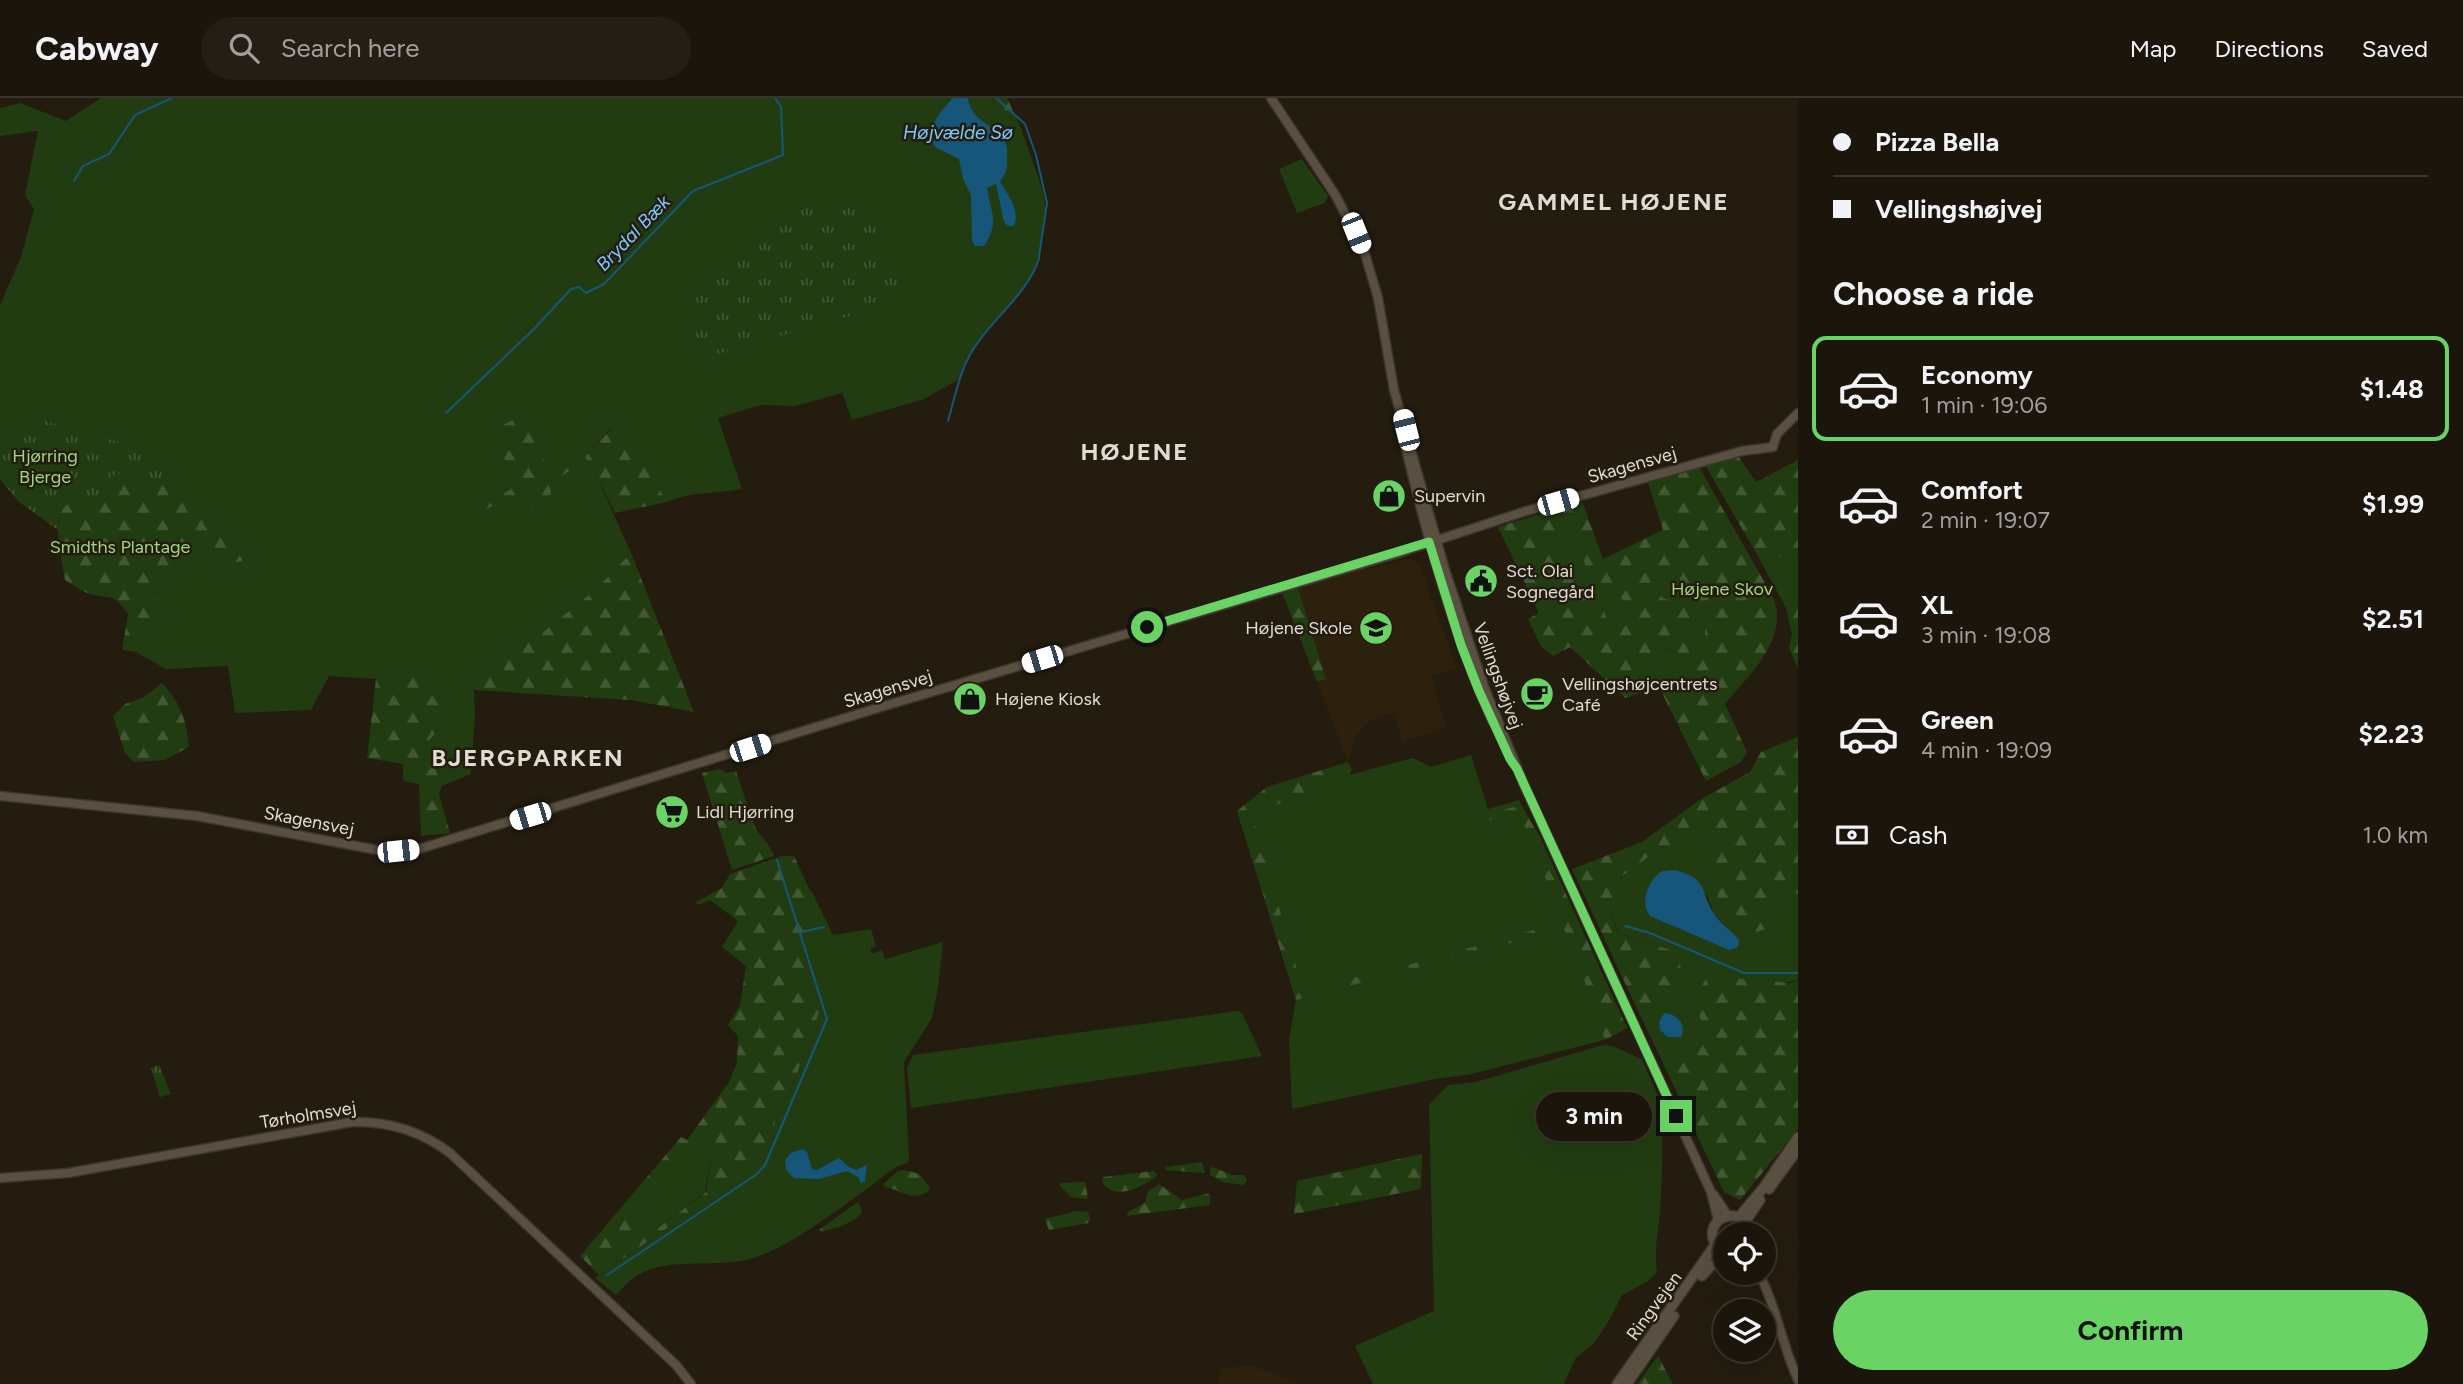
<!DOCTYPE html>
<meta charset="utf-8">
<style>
body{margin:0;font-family:Figtree,sans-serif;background:#241e14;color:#f1f3f6;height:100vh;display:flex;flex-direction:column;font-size:26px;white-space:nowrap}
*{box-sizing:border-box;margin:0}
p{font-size:23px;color:#a09f9d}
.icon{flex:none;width:38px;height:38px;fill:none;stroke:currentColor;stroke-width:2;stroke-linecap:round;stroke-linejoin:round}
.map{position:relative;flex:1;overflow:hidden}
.panel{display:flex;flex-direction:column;background:#1b150b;width:665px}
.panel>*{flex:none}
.top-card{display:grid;align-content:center;height:154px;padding:0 35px;background:#1b150b}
.tools{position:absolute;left:1713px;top:1124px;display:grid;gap:14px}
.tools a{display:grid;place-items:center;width:63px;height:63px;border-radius:50%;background:#1b150b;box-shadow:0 7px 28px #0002,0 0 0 2px #39342c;font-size:35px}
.end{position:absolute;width:32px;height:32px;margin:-16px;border:9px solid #69d464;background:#111;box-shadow:0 0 0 4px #111}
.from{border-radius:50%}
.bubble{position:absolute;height:49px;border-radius:24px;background:#1b150b;box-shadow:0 7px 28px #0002,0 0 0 2px #39342c;font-size:23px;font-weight:700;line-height:49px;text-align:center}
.car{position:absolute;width:21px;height:42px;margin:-21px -10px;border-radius:9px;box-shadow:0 0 5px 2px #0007;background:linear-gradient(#fff 24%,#345 0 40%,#fff 0 76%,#345 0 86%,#fff 0)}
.top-card b{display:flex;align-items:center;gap:24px;height:66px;font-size:26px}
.top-card b+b{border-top:2px solid #39342c}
.top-card i{width:18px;height:18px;background:#f1f3f6}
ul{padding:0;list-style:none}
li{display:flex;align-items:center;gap:21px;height:105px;margin:0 14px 10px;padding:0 21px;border:4px solid transparent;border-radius:14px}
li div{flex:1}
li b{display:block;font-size:26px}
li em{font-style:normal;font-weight:700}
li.selected{border-color:#69d464}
li>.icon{width:63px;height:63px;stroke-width:1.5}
h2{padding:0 35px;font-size:32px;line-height:84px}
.pay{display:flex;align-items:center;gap:18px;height:77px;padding:0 35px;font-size:26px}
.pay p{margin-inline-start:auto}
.button{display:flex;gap:14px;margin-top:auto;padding:14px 35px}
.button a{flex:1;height:80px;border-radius:42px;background:#69d464;color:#111;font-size:28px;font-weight:700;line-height:80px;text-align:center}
header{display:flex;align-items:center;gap:42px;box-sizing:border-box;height:98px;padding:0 35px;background:#1b150b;border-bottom:2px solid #39342c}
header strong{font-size:33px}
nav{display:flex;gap:38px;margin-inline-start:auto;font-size:24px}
.search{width:490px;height:63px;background:#241e14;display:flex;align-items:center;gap:18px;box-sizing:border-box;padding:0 24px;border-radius:38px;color:#a09f9d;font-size:26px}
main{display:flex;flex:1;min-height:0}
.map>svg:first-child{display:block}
</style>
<header>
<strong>Cabway</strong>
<div class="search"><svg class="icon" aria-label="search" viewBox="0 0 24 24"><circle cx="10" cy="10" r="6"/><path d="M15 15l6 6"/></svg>Search here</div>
<nav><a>Map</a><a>Directions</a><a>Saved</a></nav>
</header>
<main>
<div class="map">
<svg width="1798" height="1286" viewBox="0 0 1798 1286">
<defs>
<pattern id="forest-firs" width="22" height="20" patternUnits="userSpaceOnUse" patternTransform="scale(1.75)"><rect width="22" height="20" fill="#223c11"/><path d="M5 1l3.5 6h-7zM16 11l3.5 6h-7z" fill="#425833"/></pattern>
<pattern id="park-tufts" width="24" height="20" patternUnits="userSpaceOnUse" patternTransform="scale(1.75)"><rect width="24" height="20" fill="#223c11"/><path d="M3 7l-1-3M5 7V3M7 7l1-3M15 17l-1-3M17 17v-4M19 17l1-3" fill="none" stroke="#425833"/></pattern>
</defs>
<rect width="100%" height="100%" fill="#241c0f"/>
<path fill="#2d210e" d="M1411 461 1419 465 1457 571 1431 578 1447 630 1402 644 1394 615 1370 622 1354 641 1348 664 1317 584 1326 580 1298 490 1371 470Z
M1253 1268 1300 1286H1218L1221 1270Z"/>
<path fill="#223c11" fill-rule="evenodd" d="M101 0H991L1021 30 1043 93 1046 115 1041 152 1033 177 973 251 960 281 924 301 852 322 842 295 795 308 761 307 718 320 742 391C716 396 693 393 667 404L656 387 610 331 585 359 597 379 631 455 595 492 542 535 488 568 474 592 475 618 471 676 442 688 427 645 442 627 433 596 444 576H406L376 581 329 578 311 612 235 615 228 568 166 571 136 554 161 514 155 490 156 485 173 470 191 448C207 455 227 469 244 462L208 426 175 383H178L48 324 39 318 0 342V207L21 159 34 111 25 97 38 33 0 38V10L20 5 66 23Z
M1302 61 1328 98 1325 105 1297 115 1279 71Z
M1568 438 1578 446 1585 466 1582 471C1566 472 1560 457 1560 443L1562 439Z
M1798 454V506L1786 510 1759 460H1774Z
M1657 489a13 13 0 1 1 26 0a13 13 0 1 1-26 0Z
M1603 511a13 13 0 1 1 26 0a13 13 0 1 1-26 0Z
M1680 534a13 13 0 1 1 26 0a13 13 0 1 1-26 0Z
M1620 553a9 9 0 1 1 18 0a9 9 0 1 1-18 0Z
M1655 565a13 13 0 1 1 26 0a13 13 0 1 1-26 0Z
M1471 657 1488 711 1519 702 1535 732 1627 930 1604 942 1472 976 1435 981 1292 1011 1289 941 1296 902 1237 713 1349 677 1413 660 1431 669Z
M1720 732 1730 749 1720 803 1757 834 1772 829 1770 807 1798 795V882L1694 904 1707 938 1696 953 1664 967 1638 913 1677 900 1674 853 1619 835 1609 810C1613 801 1615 786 1622 779 1634 764 1674 740 1693 735 1703 732 1711 738 1720 732ZM1707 797 1714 816 1735 838 1729 852 1650 817 1646 813Z
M811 792 833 837 871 831 876 848 870 851 872 856 882 852 885 861 943 844 938 890 932 920 904 964 909 1062 908 1065C891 1068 880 1082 867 1091 834 1114 799 1142 762 1157 724 1173 674 1157 640 1176 630 1181 623 1190 616 1197L595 1180 673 1126 774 1031 776 1020 791 992 821 909 808 881 804 844Z
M1238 913 1242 915 1262 958 911 1010 907 970 913 957Z
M1603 947C1618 947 1628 957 1642 961L1666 1017 1662 1021C1663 1052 1662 1083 1660 1114 1658 1138 1654 1149 1657 1174L1647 1184 1622 1197 1610 1221 1594 1245 1575 1261 1564 1286H1373L1355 1248 1434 1213 1429 1007 1448 987 1476 984Z
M692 1043 711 1061 705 1094 654 1133 635 1112Z"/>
<path fill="url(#forest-firs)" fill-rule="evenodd" d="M991 0H1007L1021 30Z
M521 318C533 335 538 356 551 373L563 368 571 372 552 384 549 410 540 420 532 411 524 395 452 425 450 419 510 392 518 385 497 347V330Z
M611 331C640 347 650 377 667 404L615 415 597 379 585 359Z
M1739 359 1756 384 1798 362V454L1774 460H1759L1705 367Z
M1699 369 1774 501C1788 543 1749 577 1725 606L1747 654 1741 664 1706 683 1659 589 1625 600 1570 549 1553 558 1541 548 1528 521 1539 515 1498 429 1582 403 1603 461 1663 432 1648 385ZM1568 438 1578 447 1585 466 1582 471C1566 472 1560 457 1560 443L1562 439ZM1669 476 1680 481 1683 489 1678 500C1665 506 1654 497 1659 483ZM1616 498 1626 503 1629 511 1624 522C1611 528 1601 519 1605 505ZM1696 521 1705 529V537L1697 546C1683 548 1675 535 1684 524ZM1628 544 1634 545 1638 552 1637 558 1629 562 1622 558C1619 551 1621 546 1628 544ZM1667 551 1675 554 1681 564 1676 575 1668 578 1660 575 1655 567 1657 558Z
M116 375 129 380 141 390 175 383 179 385 208 426 244 462C229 470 206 455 191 448L173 470 156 485 155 490 161 514 136 554 122 552 128 516C111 493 114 502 90 496 82 494 73 486 65 482 62 461 46 408 76 401 84 399 95 402 104 402L108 398 110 380Z
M631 455 694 614 631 602 474 592 488 568 542 535 595 492Z
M1298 490 1326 581 1317 584 1282 494Z
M1798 506V571L1789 550 1792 536 1786 510Z
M406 576H445L433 596 444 612 442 627 427 645 442 688 439 696 450 735 421 738 419 686 403 683V666L367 660 376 581Z
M162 585C180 604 187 623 189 649L165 662 134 664 125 655 113 618 125 606 144 599Z
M1798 639V795L1770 807 1772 829 1757 834 1720 803 1706 774 1709 758 1730 749 1720 733 1713 736 1696 734 1685 753 1663 748 1621 779 1609 810 1618 835 1674 853 1686 882 1678 900 1638 913 1572 771 1642 744 1698 703 1750 674 1761 654Z
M1348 664 1352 672 1349 677 1252 717 1303 892 1407 867 1563 824 1519 714 1486 723V717L1521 707 1540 739 1627 930 1605 942 1574 852 1564 831 1296 902 1237 713 1267 689Z
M720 671 726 675 736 673C742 690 747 708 754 726 759 739 770 745 774 758L732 772 702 675Z
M782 758H794L811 795 804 844 808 881 821 909 791 992 776 1020 774 1031 754 1067 673 1126 599 1177 580 1158 681 1039 687 1042 729 984 737 964 738 938 728 927 740 907 746 868 722 849 738 823 710 802 698 807 696 804 722 790 730 776ZM692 1044 711 1061 706 1094 654 1133 635 1112Z
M1707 878 1791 885 1798 882V1031L1740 1102 1724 1094 1664 967 1696 953 1707 938 1694 904Z
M1422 1056 1421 1091 1294 1116 1297 1083Z
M1202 1064 1205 1075 1165 1072 1166 1069Z
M1212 1069 1233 1077H1244L1247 1082 1244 1087 1223 1084 1210 1077V1070Z
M905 1072 919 1076 930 1089 928 1094C908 1104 902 1091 884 1089L883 1086 898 1073Z
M1154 1073 1157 1076 1156 1079C1141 1089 1115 1104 1102 1084L1103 1079Z
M1085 1084 1088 1100 1086 1101 1071 1099 1060 1088 1061 1085Z
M1159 1086 1182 1102 1210 1095V1107L1127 1118 1128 1114 1145 1105 1148 1093Z
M856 1105H859L862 1114C857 1124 833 1131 821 1134L819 1132Z
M1077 1113 1088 1114 1090 1122 1088 1125 1049 1132 1045 1121Z
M1658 1258 1673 1286H1637Z"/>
<path fill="url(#park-tufts)" d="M860 92 905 202 697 262C689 246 684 221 691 204L725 159 751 136 791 112Z
M39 318 48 324 168 358 178 383 141 390 129 380 116 375 110 380 108 398 104 402C77 401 58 400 58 432L19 404 1 383 0 380V342L8 333Z
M159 967 171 996 160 999 151 970Z"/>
<path fill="#16567a" d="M953 0H968C971 26 1001 28 1006 46 1008 51 1007 57 1007 63 1008 71 1005 77 1000 83 1007 97 1021 112 1014 128H1008L1004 124 996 86 987 90C991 116 1000 123 984 148H975L972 142 971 97 963 81 959 61 935 49 929 38C932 24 943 10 953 0Z
M1675 772C1710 781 1699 794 1715 817 1721 826 1732 833 1739 842L1738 849 1729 852 1650 818C1639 806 1649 779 1663 773 1664 773 1674 772 1675 772Z
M1664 915C1677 916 1687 926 1681 939H1668L1660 932 1659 924Z
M803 1051 807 1054 812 1071 817 1072 839 1060 849 1069 856 1072 867 1067 865 1084 861 1085 858 1079 847 1073 819 1081 794 1080 786 1072 785 1062 791 1055Z"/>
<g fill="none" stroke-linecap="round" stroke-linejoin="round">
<path stroke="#16567a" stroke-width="2" d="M996 0 1025 26 1036 57 1047 105 1039 159
M74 83 83 68 109 56 135 17 172 0
M446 315 533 232 571 191 579 189 586 195 604 186 693 93 783 57 781 9 775 0
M948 323C955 299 960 271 974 250 994 219 1027 196 1039 161
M1625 828 1650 835 1744 875H1798
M801 834 824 829
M607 1177 757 1076 765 1067 827 921 777 762"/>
<g stroke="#3c362e" stroke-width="11">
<path id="tertiary" d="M1271 0 1336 98 1365 156 1378 200 1394 292 1445 472 1485 591 1525 689 1711 1094 1718 1122
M1404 343C1427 438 1452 534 1493 624
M0 698 197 718 377 752 398 753 419 751 881 609 1395 456 1526 413 1742 353 1773 349 1777 336 1798 315
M0 1080 68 1075 352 1024C388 1023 421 1033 450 1055L676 1267 691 1286
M1714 1097 1728 1118
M1758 1174C1777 1209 1782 1247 1798 1282"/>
</g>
<g stroke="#3c362e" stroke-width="12">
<path id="secondary" d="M1769 1091 1798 1051
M1739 1119 1764 1089 1798 1039
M1745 1124 1760 1102
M1719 1151C1695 1124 1743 1100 1750 1136
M1702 1178 1724 1154
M1617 1286 1715 1147
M1627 1286 1674 1218"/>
</g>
<use href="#tertiary" stroke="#5a5041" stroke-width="8"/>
<use href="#secondary" stroke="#5a5041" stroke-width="9"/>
</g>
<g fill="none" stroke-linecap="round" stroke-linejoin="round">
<path stroke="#69d464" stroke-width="9" d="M1147 529 1429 444 1461 547 1479 593 1510 661 1517 671 1676 1018"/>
</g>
<defs>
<g id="shop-disc" transform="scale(1.75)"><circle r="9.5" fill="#69d464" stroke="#241c0f"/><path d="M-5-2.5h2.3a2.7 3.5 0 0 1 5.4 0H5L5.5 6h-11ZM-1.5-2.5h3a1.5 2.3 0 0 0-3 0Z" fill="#111"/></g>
<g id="civic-disc" transform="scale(1.75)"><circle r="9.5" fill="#69d464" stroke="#241c0f"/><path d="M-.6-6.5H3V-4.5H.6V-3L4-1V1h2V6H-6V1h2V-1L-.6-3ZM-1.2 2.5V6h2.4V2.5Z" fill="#111"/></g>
<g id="school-disc" transform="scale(1.75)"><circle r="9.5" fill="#69d464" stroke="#241c0f"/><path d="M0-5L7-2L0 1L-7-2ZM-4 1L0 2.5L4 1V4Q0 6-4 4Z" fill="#111"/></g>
<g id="cafe-disc" transform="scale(1.75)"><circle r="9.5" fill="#69d464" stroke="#241c0f"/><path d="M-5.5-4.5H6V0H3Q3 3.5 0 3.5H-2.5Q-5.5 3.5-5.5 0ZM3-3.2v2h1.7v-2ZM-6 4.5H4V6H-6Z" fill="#111"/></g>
<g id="supermarket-disc" transform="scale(1.75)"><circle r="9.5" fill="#69d464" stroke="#241c0f"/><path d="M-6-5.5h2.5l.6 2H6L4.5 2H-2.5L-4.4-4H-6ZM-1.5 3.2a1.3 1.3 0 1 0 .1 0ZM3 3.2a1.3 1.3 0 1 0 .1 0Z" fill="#111"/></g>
</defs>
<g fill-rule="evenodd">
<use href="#shop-disc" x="1389" y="398"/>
<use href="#civic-disc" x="1481" y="483"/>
<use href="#school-disc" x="1376" y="530"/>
<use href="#cafe-disc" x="1537" y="596"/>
<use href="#shop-disc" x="970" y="601"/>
<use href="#supermarket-disc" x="672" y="714"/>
</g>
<g text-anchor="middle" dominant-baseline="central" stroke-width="5" stroke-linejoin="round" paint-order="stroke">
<g font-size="18" fill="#9ed87c" stroke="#241c0f">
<text x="45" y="358">Hjørring<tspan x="45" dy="21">Bjerge</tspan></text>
<text x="120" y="449">Smidths Plantage</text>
<text x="1722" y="491">Højene Skov</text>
</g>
<g font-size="18" fill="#e1dcd3" stroke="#241c0f">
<text transform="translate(1632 367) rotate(-16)">Skagensvej</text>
<text transform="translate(1498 578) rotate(70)">Vellingshøjvej</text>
<text transform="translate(888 591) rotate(-17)">Skagensvej</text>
<text transform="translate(309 723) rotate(11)">Skagensvej</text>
<text transform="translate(308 1017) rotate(-9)">Tørholmsvej</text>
<text transform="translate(1654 1208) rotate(-54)">Ringvejen</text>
</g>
<g font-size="18" fill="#e1dcd3" stroke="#241c0f" text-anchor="start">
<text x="1414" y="398">Supervin</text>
<text x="1506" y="473">Sct. Olai<tspan x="1506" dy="21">Sognegård</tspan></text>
<text x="1352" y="530" text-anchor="end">Højene Skole</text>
<text x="1562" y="586">Vellingshøjcentrets<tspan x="1562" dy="21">Café</tspan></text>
<text x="995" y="601">Højene Kiosk</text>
<text x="696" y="714">Lidl Hjørring</text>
</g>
<g font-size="19" font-style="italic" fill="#79caff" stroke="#241c0f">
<text x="958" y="34">Højvælde Sø</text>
<text transform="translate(633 135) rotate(-46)">Brydal Bæk</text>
</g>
<g font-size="24" font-weight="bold" letter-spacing="2" fill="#e1dcd3" stroke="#241c0f">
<text x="1614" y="103">GAMMEL HØJENE</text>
<text x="1135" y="353">HØJENE</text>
<text x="528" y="659">BJERGPARKEN</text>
</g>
</g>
</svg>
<div class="tools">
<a><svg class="icon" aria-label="locate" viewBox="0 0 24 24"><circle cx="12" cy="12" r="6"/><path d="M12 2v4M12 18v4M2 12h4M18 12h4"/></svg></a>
<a><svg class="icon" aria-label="layers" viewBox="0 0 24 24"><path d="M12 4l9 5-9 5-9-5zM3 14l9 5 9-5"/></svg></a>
</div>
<i class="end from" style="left:1147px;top:529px"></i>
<i class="end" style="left:1676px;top:1018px"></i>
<div class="bubble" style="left:1536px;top:994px;width:116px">3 min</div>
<i class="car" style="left:1356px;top:135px;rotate:158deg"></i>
<i class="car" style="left:1406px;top:332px;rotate:346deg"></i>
<i class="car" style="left:1558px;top:404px;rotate:74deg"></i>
<i class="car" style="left:1042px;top:561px;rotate:253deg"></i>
<i class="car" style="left:750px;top:650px;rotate:72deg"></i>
<i class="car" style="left:530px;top:718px;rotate:253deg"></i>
<i class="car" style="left:398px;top:753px;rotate:84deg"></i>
</div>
<section class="panel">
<div class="top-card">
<b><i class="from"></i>Pizza Bella</b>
<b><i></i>Vellingshøjvej</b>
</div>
<h2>Choose a ride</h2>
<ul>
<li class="selected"><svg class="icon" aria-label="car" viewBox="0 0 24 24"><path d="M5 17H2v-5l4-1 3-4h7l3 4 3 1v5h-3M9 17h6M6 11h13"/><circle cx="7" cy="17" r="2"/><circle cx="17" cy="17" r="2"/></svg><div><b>Economy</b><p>1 min · 19:06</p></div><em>$1.48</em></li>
<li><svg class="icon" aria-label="car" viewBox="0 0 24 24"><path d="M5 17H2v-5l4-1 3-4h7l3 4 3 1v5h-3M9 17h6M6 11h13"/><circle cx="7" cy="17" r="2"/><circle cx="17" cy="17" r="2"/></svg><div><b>Comfort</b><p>2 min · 19:07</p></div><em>$1.99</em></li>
<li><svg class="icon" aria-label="car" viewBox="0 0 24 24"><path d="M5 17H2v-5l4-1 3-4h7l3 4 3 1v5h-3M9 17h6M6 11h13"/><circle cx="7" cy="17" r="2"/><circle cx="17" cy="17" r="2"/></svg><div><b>XL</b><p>3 min · 19:08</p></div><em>$2.51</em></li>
<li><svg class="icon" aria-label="car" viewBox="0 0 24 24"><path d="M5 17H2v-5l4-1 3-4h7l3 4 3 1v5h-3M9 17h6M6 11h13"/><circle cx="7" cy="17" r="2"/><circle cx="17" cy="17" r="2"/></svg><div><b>Green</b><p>4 min · 19:09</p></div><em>$2.23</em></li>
</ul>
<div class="pay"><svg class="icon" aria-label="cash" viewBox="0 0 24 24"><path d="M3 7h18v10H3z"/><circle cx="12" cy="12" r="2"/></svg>Cash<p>1.0 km</p></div>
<div class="button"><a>Confirm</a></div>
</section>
</main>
